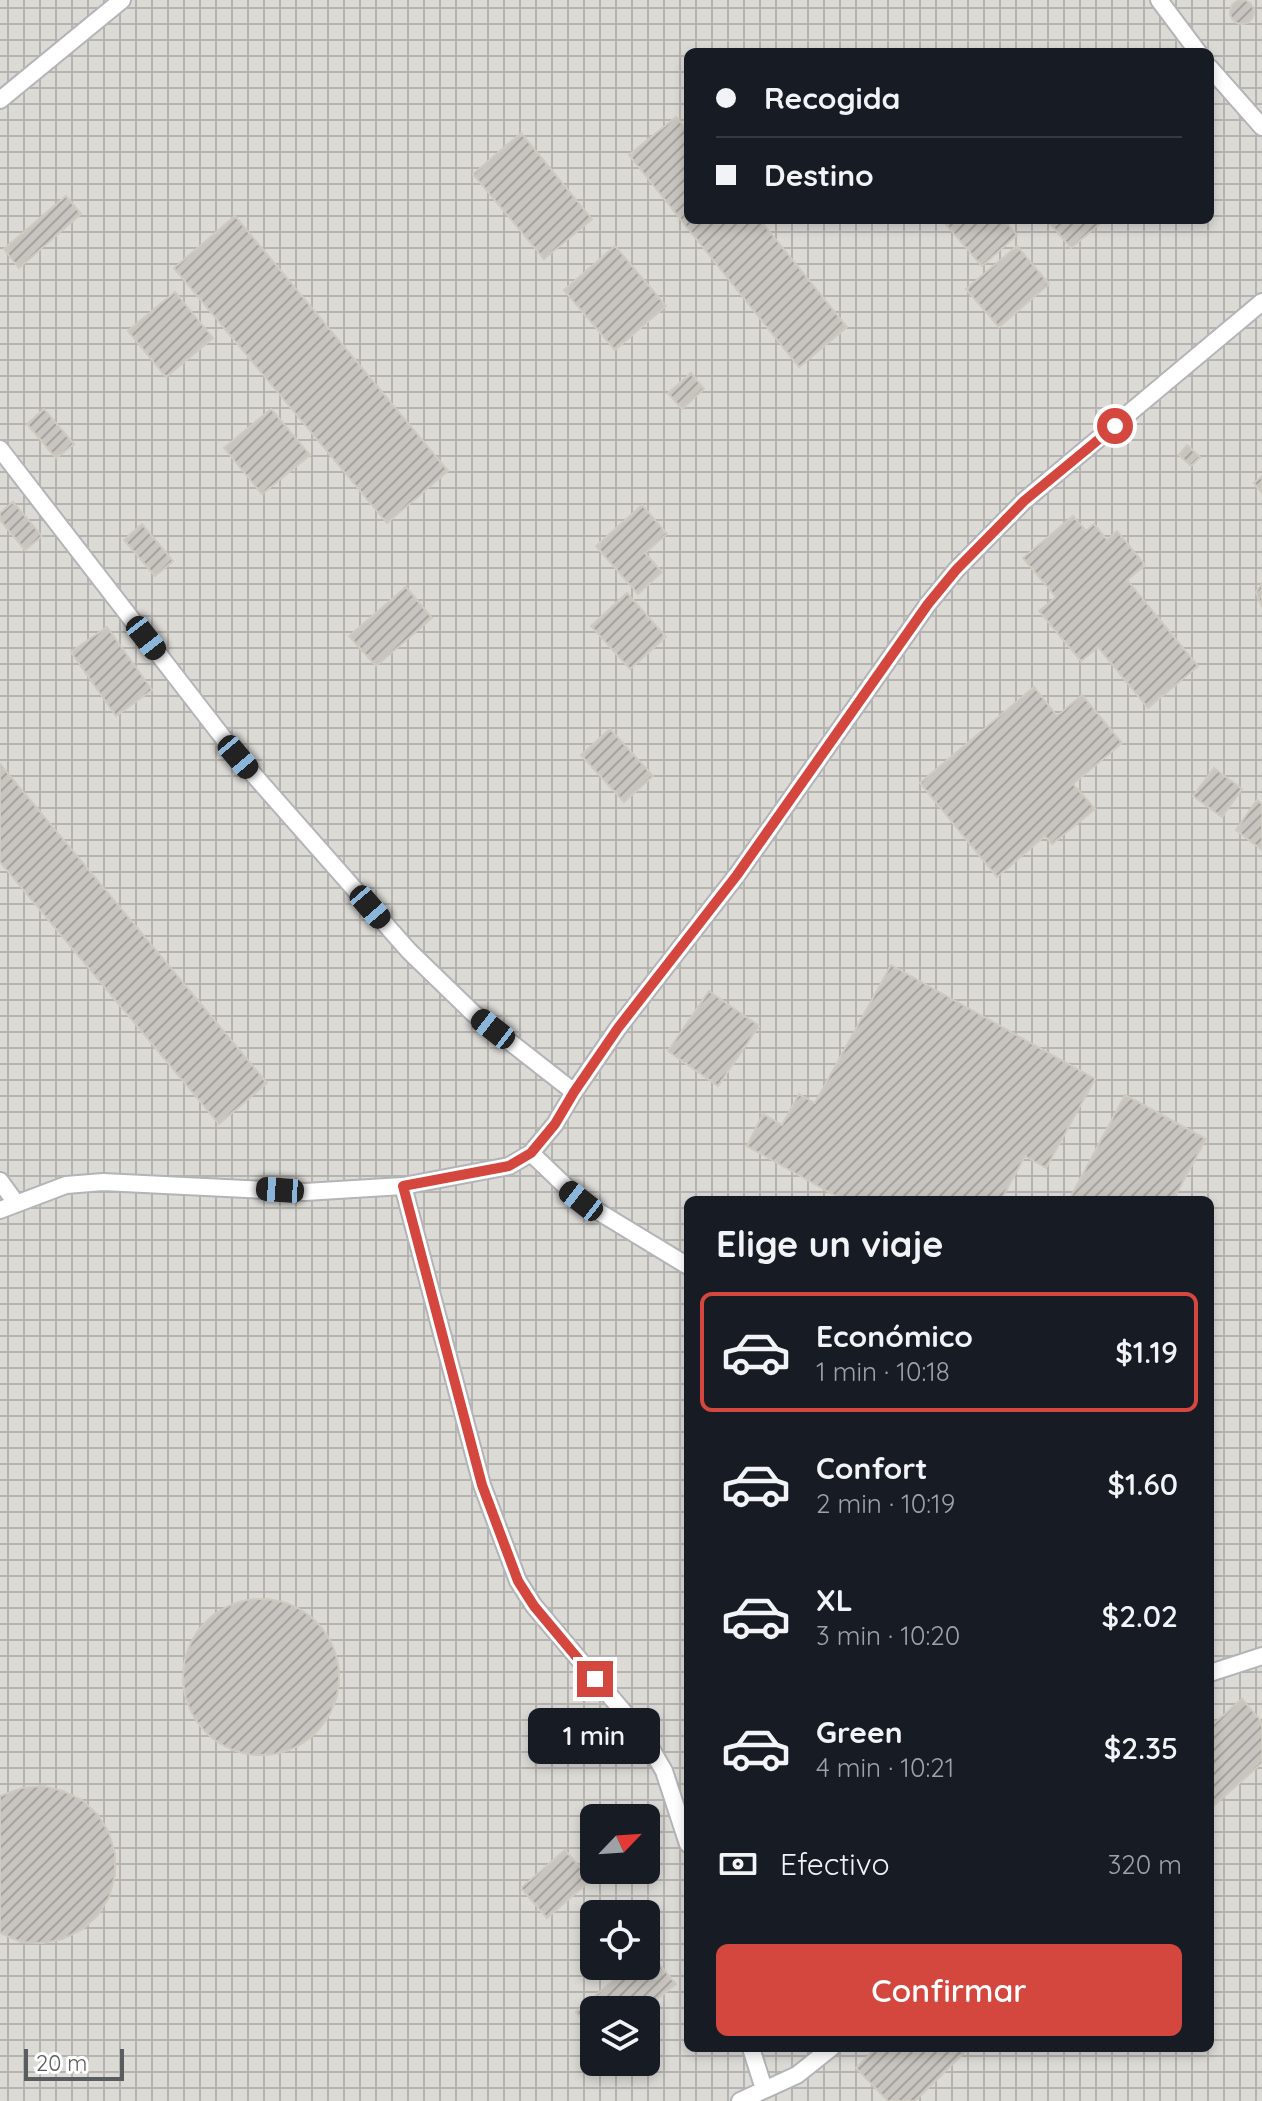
<!DOCTYPE html>
<html lang="es">
<meta charset="utf-8">
<style>
body{margin:0;font-family:Quicksand,sans-serif;background:#242831;color:#f1f3f6;height:100vh;display:flex;flex-direction:column;font-size:30px;white-space:nowrap}
*{box-sizing:border-box;margin:0}
p{font-size:26px;color:#9ea1a6}
.icon{flex:none;width:44px;height:44px;fill:none;stroke:currentColor;stroke-width:2;stroke-linecap:round;stroke-linejoin:round}
.map{position:relative;flex:1;overflow:hidden}
.details{position:absolute;left:684px;top:1196px;width:530px;height:856px;display:flex;flex-direction:column;background:#171b24;border-radius:12px;box-shadow:0 4px 12px #0003}
.details>*{flex:none}
.banner{position:absolute;left:684px;top:48px;width:530px;height:176px;border-radius:12px;box-shadow:0 4px 12px #0003;display:grid;align-content:center;height:176px;padding:0 32px;background:#171b24}
.needle{width:52px;rotate:65deg}
.controls{position:absolute;left:580px;top:1804px;display:grid;gap:16px}
.controls a{display:grid;place-items:center;width:80px;height:80px;border-radius:12px;background:#171b24;box-shadow:0 4px 12px #0003;font-size:40px}
.scale{position:absolute;left:24px;bottom:20px;width:100px;box-sizing:border-box;padding-left:8px;border:4px solid #5a5d60;border-top:0;font-size:22px;line-height:28px;white-space:nowrap;color:#5a5d60;-webkit-text-stroke:6px #fff;paint-order:stroke}
.end{position:absolute;width:36px;height:36px;margin:-18px;border:10px solid #d3473f;background:#fff;box-shadow:0 0 0 4px #fff}
.from{border-radius:50%}
.bubble{position:absolute;height:56px;border-radius:12px;background:#171b24;box-shadow:0 4px 12px #0003;font-size:26px;font-weight:600;line-height:56px;text-align:center}
.car{position:absolute;width:24px;height:48px;margin:-24px -12px;border-radius:10px;box-shadow:0 0 6px 2px #0007;background:linear-gradient(#222 24%,#8ab4d8 0 40%,#222 0 76%,#8ab4d8 0 86%,#222 0)}
.banner b{display:flex;align-items:center;gap:28px;height:76px;font-size:30px}
.banner b+b{border-top:2px solid #363941}
.banner i{width:20px;height:20px;background:#f1f3f6}
ul{padding:0;list-style:none}
li{display:flex;align-items:center;gap:24px;height:120px;margin:0 16px 12px;padding:0 16px;border:4px solid transparent;border-radius:12px}
li div{flex:1}
li b{display:block;font-size:30px}
li em{font-style:normal;font-weight:600}
li.on{border-color:#d3473f}
li>.icon{width:72px;height:72px;stroke-width:1.5}
h2{padding:0 32px;font-size:36px;line-height:96px}
.pay{display:flex;align-items:center;gap:20px;height:88px;padding:0 32px;font-size:30px}
.pay p{margin-inline-start:auto}
.button{display:flex;gap:16px;margin-top:auto;padding:16px 32px}
.button a{flex:1;height:92px;border-radius:12px;background:#d3473f;color:#fff;font-size:32px;font-weight:600;line-height:92px;text-align:center}
.map>svg:first-child{display:block}
</style>
<div class="map">
<svg width="1262" height="2101" viewBox="0 0 1262 2101">
<defs>
<pattern id="industrial-grid" width="8" height="8" patternUnits="userSpaceOnUse" patternTransform="scale(2)"><rect width="8" height="8" fill="#dcdad5"/><path d="M0 4h8M4 0v8" fill="none" stroke="#b5b4b0"/></pattern>
<pattern id="building-hatch" width="6" height="6" patternUnits="userSpaceOnUse" patternTransform="scale(2)"><rect width="6" height="6" fill="#c8c5c0"/><path d="M-1 1l2-2M0 6l6-6M5 7l2-2" fill="none" stroke="#a5a39f"/></pattern>
</defs>
<rect width="100%" height="100%" fill="#ebe8e1"/>
<path fill="url(#industrial-grid)" fill-rule="evenodd" d="M0 0H1262V2101H0ZM688 52H1210V220H688ZM688 1200H1210V2048H688ZM594 1818H646V1870H594ZM594 1914H646V1966H594ZM594 2010H646V2062H594Z"/>
<path fill="url(#building-hatch)" stroke="#cecac0" stroke-width="2" d="M1230 12a12 12 0 1 1 24 0a12 12 0 1 1-24 0Z
M676 117 688 131V220H760L847 327 799 367 629 155Z
M521 133 592 219 544 259 473 174Z
M66 196 81 214 19 268 4 249Z
M235 216 448 471 387 523 174 268Z
M942 220H1004L1017 235 982 266Z
M1047 220H1104L1071 248Z
M615 246 666 306 615 350 564 290Z
M1017 246 1049 284 999 327 966 289Z
M175 292 213 338 166 377 128 331Z
M691 373 704 389 682 409 668 393Z
M44 409 74 444 56 458 27 424Z
M271 409 310 455 262 494 224 448Z
M1187 445 1200 457 1191 466 1179 455Z
M1262 476V493L1254 483Z
M13 502 42 536 25 550 0 520V513Z
M642 505 667 534 645 553 662 572 638 594 596 546Z
M1073 516 1086 531 1094 524 1107 540 1117 531 1145 565 1127 580 1198 666 1148 708 1098 647 1081 661 1039 611 1056 597 1023 558Z
M142 524 173 561 155 576 124 540Z
M1262 583V607L1256 592Z
M406 587 432 618 376 666 349 636Z
M627 593 666 637 630 669 591 626Z
M107 627 152 690 116 716 71 652Z
M1034 687 1057 716 1082 695 1122 743 1073 784 1095 809 1052 844 1045 836 997 877 920 783Z
M610 729 653 776 624 802 581 755Z
M0 764 267 1083 219 1124 0 862Z
M1214 768 1242 789 1222 817 1193 796Z
M1257 800 1262 804V850L1236 830Z
M891 965 1095 1079 1046 1168 1025 1156 1001 1200H843L747 1146 763 1114 782 1125 799 1094 815 1103Z
M709 991 759 1026 718 1086 668 1051Z
M1125 1095 1206 1139 1173 1200H1069Z
M183 1677a78 78 0 1 1 156 0a78 78 0 1 1-156 0Z
M1242 1699 1262 1722V1763L1210 1809V1727Z
M587 1724 599 1737 575 1758 564 1745Z
M43 1786 63 1791 82 1800 98 1815 109 1833 115 1854V1875L109 1897 98 1915 83 1929 63 1939 43 1943 21 1942 0 1933V1796L22 1788Z
M565 1850 591 1880 547 1918 521 1888Z
M648 1951 676 1984 644 2010H594V2033L576 2012 630 1966H646Z
M876 2048H969L915 2101H888L856 2068Z"/>
<g fill="none" stroke-linecap="round" stroke-linejoin="round">
<g stroke="#b2b4b7" stroke-width="20">
<path id="lane" d="M1159 0 1198 52
M1210 68 1262 127
M0 100 122 0
M0 449 238 757 409 951 473 1013 574 1092
M531 1153 581 1201 688 1266
M0 1181 16 1203
M403 1186 482 1485 518 1581 534 1606 643 1735 664 1771 688 1844
M0 1210 66 1185 103 1182 305 1192 403 1186 509 1166 531 1153 555 1124 574 1092 618 1028 737 875 928 604 956 570 1024 501 1262 302
M1210 1673 1262 1656
M751 2048 764 2089
M740 2101 797 2075 831 2048"/>
</g>
<use href="#lane" stroke="#fff" stroke-width="16"/>
</g>
<g fill="none" stroke-linecap="round" stroke-linejoin="round">
<path stroke="#d3473f" stroke-width="10" d="M595 1679 534 1606 518 1581 482 1485 403 1186 509 1166 531 1153 555 1124 574 1092 618 1028 737 875 928 604 956 570 1024 501 1115 426"/>
</g>
</svg>
<div class="controls">
<a><svg class="needle" viewBox="-14 -14 28 28"><path d="M0-13l5 13h-10z" fill="#e53935"/><path d="M0 13l5-13h-10z" fill="#9ea1a6"/></svg></a>
<a><svg class="icon" aria-label="locate" viewBox="0 0 24 24"><circle cx="12" cy="12" r="6"/><path d="M12 2v4M12 18v4M2 12h4M18 12h4"/></svg></a>
<a><svg class="icon" aria-label="layers" viewBox="0 0 24 24"><path d="M12 4l9 5-9 5-9-5zM3 14l9 5 9-5"/></svg></a>
</div>
<div class="scale">20 m</div>
<i class="end from" style="left:1115px;top:426px"></i>
<i class="end" style="left:595px;top:1679px"></i>
<div class="bubble" style="left:528px;top:1708px;width:132px">1 min</div>
<i class="car" style="left:146px;top:638px;rotate:142deg"></i>
<i class="car" style="left:238px;top:757px;rotate:140deg"></i>
<i class="car" style="left:370px;top:907px;rotate:139deg"></i>
<i class="car" style="left:493px;top:1029px;rotate:308deg"></i>
<i class="car" style="left:280px;top:1190px;rotate:274deg"></i>
<i class="car" style="left:581px;top:1201px;rotate:308deg"></i>
<div class="banner">
<b><i class="from"></i>Recogida</b>
<b><i></i>Destino</b>
</div>
<section class="details">
<h2>Elige un viaje</h2>
<ul>
<li class="on"><svg class="icon" aria-label="car" viewBox="0 0 24 24"><path d="M5 17H2v-5l4-1 3-4h7l3 4 3 1v5h-3M9 17h6M6 11h13"/><circle cx="7" cy="17" r="2"/><circle cx="17" cy="17" r="2"/></svg><div><b>Económico</b><p>1 min · 10:18</p></div><em>$1.19</em></li>
<li><svg class="icon" aria-label="car" viewBox="0 0 24 24"><path d="M5 17H2v-5l4-1 3-4h7l3 4 3 1v5h-3M9 17h6M6 11h13"/><circle cx="7" cy="17" r="2"/><circle cx="17" cy="17" r="2"/></svg><div><b>Confort</b><p>2 min · 10:19</p></div><em>$1.60</em></li>
<li><svg class="icon" aria-label="car" viewBox="0 0 24 24"><path d="M5 17H2v-5l4-1 3-4h7l3 4 3 1v5h-3M9 17h6M6 11h13"/><circle cx="7" cy="17" r="2"/><circle cx="17" cy="17" r="2"/></svg><div><b>XL</b><p>3 min · 10:20</p></div><em>$2.02</em></li>
<li><svg class="icon" aria-label="car" viewBox="0 0 24 24"><path d="M5 17H2v-5l4-1 3-4h7l3 4 3 1v5h-3M9 17h6M6 11h13"/><circle cx="7" cy="17" r="2"/><circle cx="17" cy="17" r="2"/></svg><div><b>Green</b><p>4 min · 10:21</p></div><em>$2.35</em></li>
</ul>
<div class="pay"><svg class="icon" aria-label="cash" viewBox="0 0 24 24"><path d="M3 7h18v10H3z"/><circle cx="12" cy="12" r="2"/></svg>Efectivo<p>320 m</p></div>
<div class="button"><a>Confirmar</a></div>
</section>
</div>
